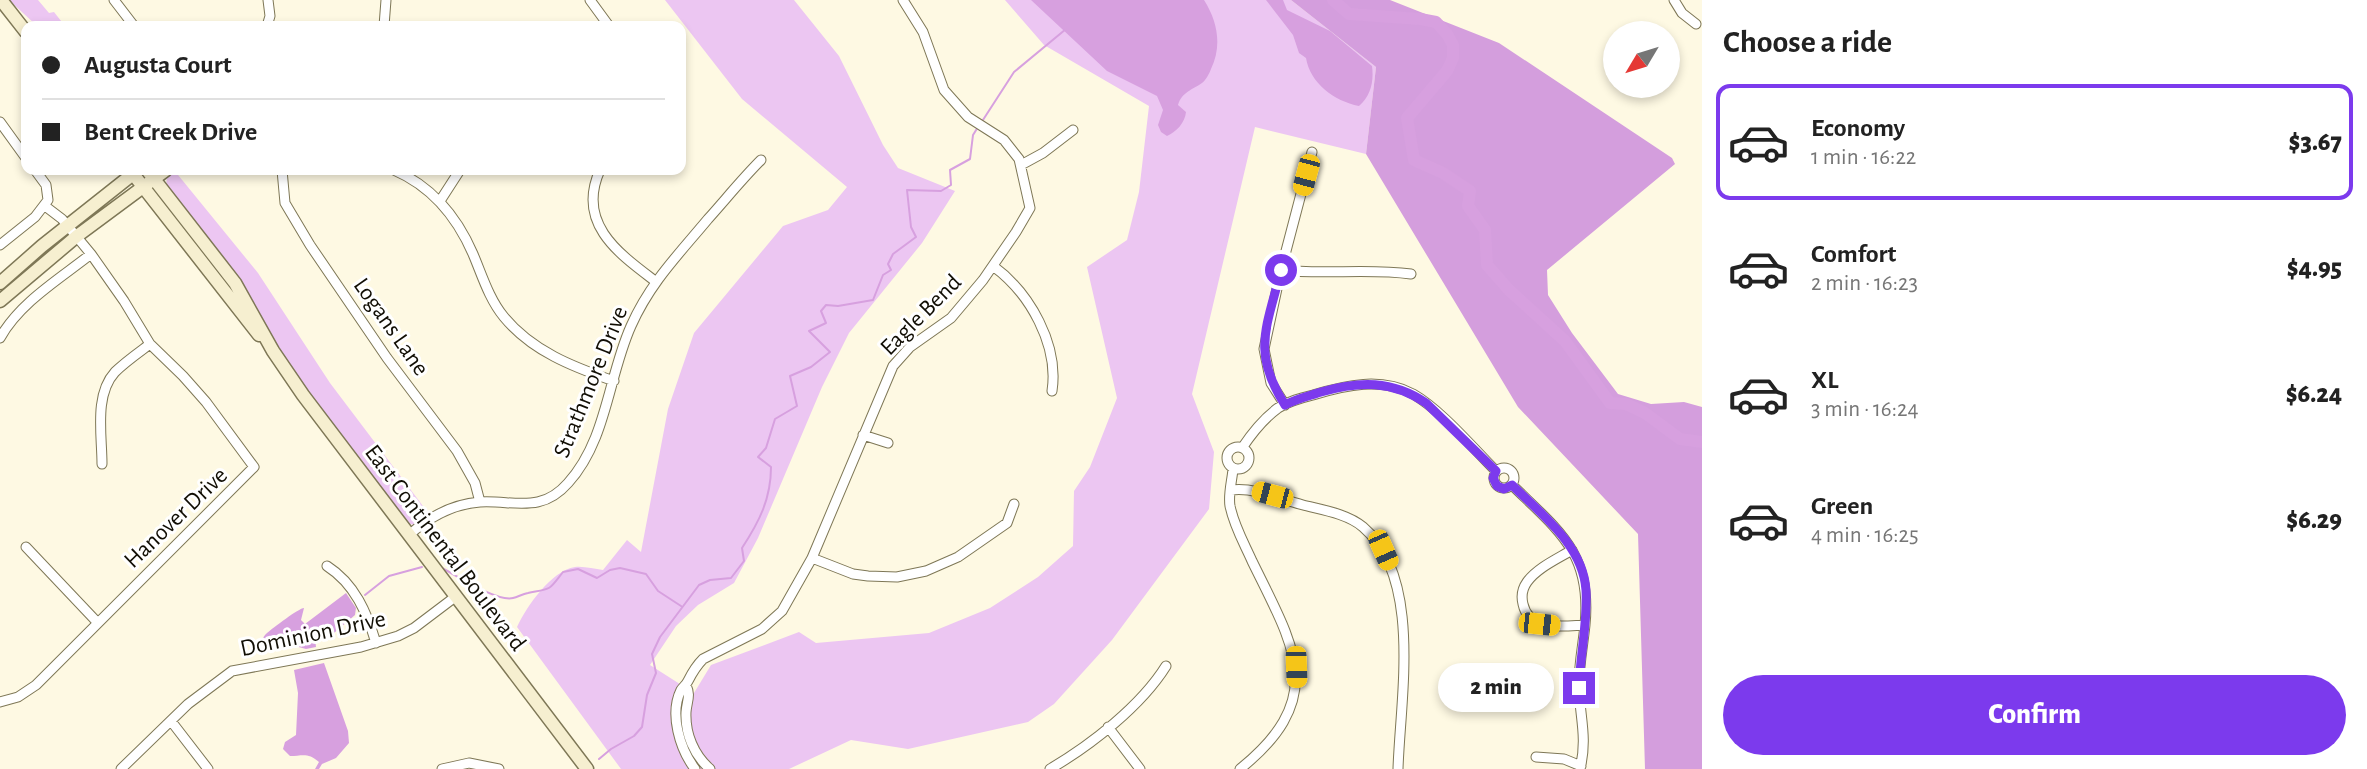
<!DOCTYPE html>
<meta charset="utf-8">
<style>
body{margin:0;font-family:"Alegreya Sans",sans-serif;background:#f2f2f2;color:#222;height:100vh;display:flex;flex-direction:column;font-size:26px;white-space:nowrap}
*{box-sizing:border-box;margin:0}
p{font-size:23px;color:#767676}
.icon{flex:none;width:38px;height:38px;fill:none;stroke:currentColor;stroke-width:2;stroke-linecap:round;stroke-linejoin:round}
.map{position:relative;flex:1;overflow:hidden}
.sheet{display:flex;flex-direction:column;background:#fff;width:665px}
.sheet>*{flex:none}
.banner{position:absolute;left:21px;top:21px;width:665px;height:154px;border-radius:14px;box-shadow:0 4px 10px #0003;display:grid;align-content:center;height:154px;padding:0 21px;background:#fff}
.needle{width:46px;rotate:232deg}
.controls{position:absolute;left:1603px;top:21px;display:grid;gap:14px}
.controls a{display:grid;place-items:center;width:77px;height:77px;border-radius:50%;background:#fff;box-shadow:0 4px 10px #0003;font-size:35px}
.end{position:absolute;width:32px;height:32px;margin:-16px;border:9px solid #7c3aed;background:#fff;box-shadow:0 0 0 4px #fff}
.from{border-radius:50%}
.bubble{position:absolute;height:49px;border-radius:24px;background:#fff;box-shadow:0 4px 10px #0003;font-size:23px;font-weight:800;line-height:49px;text-align:center}
.car{position:absolute;width:21px;height:42px;margin:-21px -10px;border-radius:9px;box-shadow:0 0 5px 2px #0007;background:linear-gradient(#f5c518 24%,#345 0 40%,#f5c518 0 76%,#345 0 86%,#f5c518 0)}
.banner b{display:flex;align-items:center;gap:24px;height:66px;font-size:26px}
.banner b+b{border-top:2px solid #e0e0e0}
.banner i{width:18px;height:18px;background:#222}
ul{padding:0;list-style:none}
li{display:flex;align-items:center;gap:21px;height:116px;margin:0 14px 10px;padding:0 7px;border:4px solid transparent;border-radius:14px}
li div{flex:1}
li b{display:block;font-size:26px}
li em{font-style:normal;font-weight:800}
li.active{border-color:#7c3aed}
li>.icon{width:63px;height:63px;stroke-width:1.5}
h2{padding:0 21px;font-size:32px;line-height:84px}
.primary-button{display:flex;gap:14px;margin-top:auto;padding:14px 21px}
.primary-button a{flex:1;height:80px;border-radius:42px;background:#7c3aed;color:#fff;font-size:28px;font-weight:800;line-height:80px;text-align:center}
main{display:flex;flex:1;min-height:0}
.map>svg:first-child{display:block}
</style>
<main>
<div class="map">
<svg width="1702" height="769" viewBox="0 0 1702 769">
<rect width="100%" height="100%" fill="#fef9e3"/>
<path fill="#ecc6f2" d="M9 0H38L49 13 54 12 65 26H37Z
M665 0H794L839 56 883 145 898 168 955 191 922 243 849 333 822 387 758 538 734 583 698 605 676 626 650 665 694 693 711 665 799 632 816 643 929 633 990 608 1038 577 1073 546 1074 491 1090 467 1117 398 1087 267 1127 240 1139 192 1149 106 1044 45 1005 0H1291L1376 67 1366 154 1255 127 1192 394 1214 452 1209 509 1112 640 1054 704 1028 722 908 749 851 740 789 769H621L517 627C527 606 551 571 575 567 584 566 594 569 603 570L627 540 641 552 668 409 694 333 783 226 828 210 847 187 742 99Z
M174 170 258 273 330 383 429 514 414 525 407 523 283 360 166 187 167 176Z"/>
<path fill="#d49edd" d="M1291 0H1390L1499 43 1672 158 1675 164 1547 270 1548 295 1572 333 1618 394 1651 404 1684 402 1702 407V769H1645L1638 534 1518 407 1366 154 1376 67Z"/>
<path fill="#d7a0df" d="M1031 0H1204C1218 22 1222 46 1211 69 1209 74 1206 80 1202 83 1192 90 1182 92 1178 105L1186 112C1185 123 1176 132 1167 136L1161 132 1158 125 1163 110 1157 96 1107 71Z
M1266 0H1283L1287 10 1330 31 1372 66C1374 81 1371 96 1359 106 1334 101 1310 83 1306 58L1299 53 1293 35Z
M346 593 356 608 355 615 334 633 315 638 316 647 306 649 284 643H262C263 638 263 637 267 633 273 628 299 608 304 608L301 620 305 624Z
M324 663 348 731 349 743 336 758 322 764 319 769H315L319 762C308 752 302 756 290 756L283 749 285 742 296 735 298 693 294 670Z"/>
<g fill="none" stroke-linecap="round" stroke-linejoin="round">
<path stroke="#d7a0df" stroke-width="2" d="M981 123 1014 72 1066 29
M442 568C457 576 497 602 513 598 518 597 522 594 528 593 553 588 548 591 563 572L578 569 597 578 610 570 620 568 646 574 658 591 681 606
M365 595 389 576 422 567
M599 759 611 749 634 736 642 727 647 695 656 673 652 654 660 637 699 585 710 580 731 578 744 561 742 548C759 522 771 499 771 467L758 457 766 448 775 419 797 406 790 376 811 367 830 352 809 331 826 323 821 311 826 305 838 306 873 300 883 275 891 270 888 264 893 254 916 237 911 227 907 190 941 191 951 185 950 170 970 159 973 135 978 127"/>
<path stroke="#d7a0df" stroke-width="12" d="M1333 0 1349 14 1420 19 1436 22 1447 34 1453 45V58L1447 71 1407 118 1414 160 1443 173 1470 191 1468 206 1485 230 1487 265 1509 290 1565 341 1610 403 1626 404 1645 413 1680 439 1702 442"/>
<g stroke="#7e7756" stroke-width="11">
<path id="street" d="M114 0 134 26
M590 0 609 26
M1674 0 1682 13 1696 24
M267 26 270 16 268 0
M384 26 386 0
M0 122 26 158
M1021 165 1043 153 1073 130
M282 170 285 203 310 245 387 358 457 451 475 483 480 502
M394 170C431 186 457 217 473 254 482 275 489 299 504 317 532 351 573 367 614 381
M600 170C576 223 618 253 655 281
M440 201 460 170
M0 245 35 217 48 200 46 185 35 170
M993 266C1030 293 1059 345 1052 391
M1281 270C1324 275 1367 268 1411 274
M0 338C20 302 61 278 91 254
M1285 405 1271 383 1264 349 1281 270 1312 152
M863 435 888 443
M1227 458a11 11 0 1 1 22 0a11 11 0 1 1-22 0Z
M1242 448C1252 433 1263 419 1278 408 1289 401 1301 398 1313 395 1346 385 1381 377 1413 394 1441 410 1473 448 1496 471
M102 464C102 435 94 395 115 372 125 362 138 353 150 344
M1494 478a10 10 0 1 1 20 0a10 10 0 1 1-20 0Z
M1233 469C1232 481 1228 494 1230 506 1234 526 1244 543 1252 561 1294 647 1329 697 1240 769
M1512 485C1559 531 1592 553 1585 625 1583 645 1579 664 1579 684 1579 715 1588 736 1580 769
M1231 490C1256 487 1279 499 1303 505 1323 510 1348 514 1363 527 1423 578 1400 700 1398 769
M409 535C428 518 453 504 480 502 514 500 541 514 568 483 607 440 608 377 631 326 650 283 678 255 708 219 726 199 742 179 761 160
M26 547 97 622
M1572 550C1557 559 1537 568 1527 582 1522 589 1521 596 1523 604 1529 632 1562 626 1585 625
M812 558 853 574 868 576 897 577 926 571 958 557 1007 523 1014 504
M327 566C355 584 367 613 376 643
M686 685C691 696 687 700 686 712 685 734 694 755 710 769
M0 702 18 697 36 685 254 467 206 402 183 376 150 344 124 301 91 254 62 219 45 206
M171 721 208 769
M1108 727 1140 769
M1536 757 1564 759 1581 766
M121 769 188 704 232 671 361 647 398 636 414 628 455 597
M442 769 469 763 499 769
M695 769C680 749 669 714 681 690 683 687 686 685 688 681 692 673 696 666 703 659L762 629 782 611 812 558 893 366 910 347 951 318 983 280 1016 232 1030 208 1019 159 1004 140 968 117 944 90 923 32 903 0
M1050 769C1091 745 1141 706 1166 666"/>
</g>
<g stroke="#7e7756" stroke-width="15">
<path id="secondary" d="M1 0 26 32
M130 170 259 335
M147 170 235 283 273 351 303 395 587 769
M0 283 42 246 138 170
M0 301 77 236 166 170"/>
</g>
<use href="#street" stroke="#fff" stroke-width="9"/>
<use href="#secondary" stroke="#f6efd0" stroke-width="12"/>
</g>
<g fill="none" stroke-linecap="round" stroke-linejoin="round">
<path stroke="#7c3aed" stroke-width="9" d="M1281 270C1267 327 1251 352 1285 405 1296 399 1309 396 1321 392 1359 381 1392 380 1426 403L1496 471 1493 478 1497 486 1504 489 1512 485C1541 514 1583 545 1586 590 1588 622 1580 655 1579 688"/>
</g>
<g text-anchor="middle" dominant-baseline="central" stroke-width="6" stroke-linejoin="round" paint-order="stroke">
<g font-size="24" fill="#110e04" stroke="#fff">
<text transform="translate(921 315) rotate(-45)">Eagle Bend</text>
<text transform="translate(391 327) rotate(55)">Logans Lane</text>
<text transform="translate(591 382) rotate(-68)">Strathmore Drive</text>
<text transform="translate(176 518) rotate(-44)">Hanover Drive</text>
<text transform="translate(445 548) rotate(53)">East Continental Boulevard</text>
<text transform="translate(313 634) rotate(-12)">Dominion Drive</text>
</g>
</g>
</svg>
<div class="controls">
<a><svg class="needle" viewBox="-14 -14 28 28"><path d="M0-13l5 13h-10z" fill="#e53935"/><path d="M0 13l5-13h-10z" fill="#767676"/></svg></a>
</div>
<i class="end from" style="left:1281px;top:270px"></i>
<i class="end" style="left:1579px;top:688px"></i>
<div class="bubble" style="left:1438px;top:663px;width:116px">2 min</div>
<i class="car" style="left:1306px;top:175px;rotate:195deg"></i>
<i class="car" style="left:1272px;top:495px;rotate:285deg"></i>
<i class="car" style="left:1383px;top:550px;rotate:156deg"></i>
<i class="car" style="left:1539px;top:624px;rotate:96deg"></i>
<i class="car" style="left:1296px;top:667px;rotate:178deg"></i>
<div class="banner">
<b><i class="from"></i>Augusta Court</b>
<b><i></i>Bent Creek Drive</b>
</div>
</div>
<section class="sheet">
<h2>Choose a ride</h2>
<ul>
<li class="active"><svg class="icon" aria-label="car" viewBox="0 0 24 24"><path d="M5 17H2v-5l4-1 3-4h7l3 4 3 1v5h-3M9 17h6M6 11h13"/><circle cx="7" cy="17" r="2"/><circle cx="17" cy="17" r="2"/></svg><div><b>Economy</b><p>1 min · 16:22</p></div><em>$3.67</em></li>
<li><svg class="icon" aria-label="car" viewBox="0 0 24 24"><path d="M5 17H2v-5l4-1 3-4h7l3 4 3 1v5h-3M9 17h6M6 11h13"/><circle cx="7" cy="17" r="2"/><circle cx="17" cy="17" r="2"/></svg><div><b>Comfort</b><p>2 min · 16:23</p></div><em>$4.95</em></li>
<li><svg class="icon" aria-label="car" viewBox="0 0 24 24"><path d="M5 17H2v-5l4-1 3-4h7l3 4 3 1v5h-3M9 17h6M6 11h13"/><circle cx="7" cy="17" r="2"/><circle cx="17" cy="17" r="2"/></svg><div><b>XL</b><p>3 min · 16:24</p></div><em>$6.24</em></li>
<li><svg class="icon" aria-label="car" viewBox="0 0 24 24"><path d="M5 17H2v-5l4-1 3-4h7l3 4 3 1v5h-3M9 17h6M6 11h13"/><circle cx="7" cy="17" r="2"/><circle cx="17" cy="17" r="2"/></svg><div><b>Green</b><p>4 min · 16:25</p></div><em>$6.29</em></li>
</ul>
<div class="primary-button"><a>Confirm</a></div>
</section>
</main>
